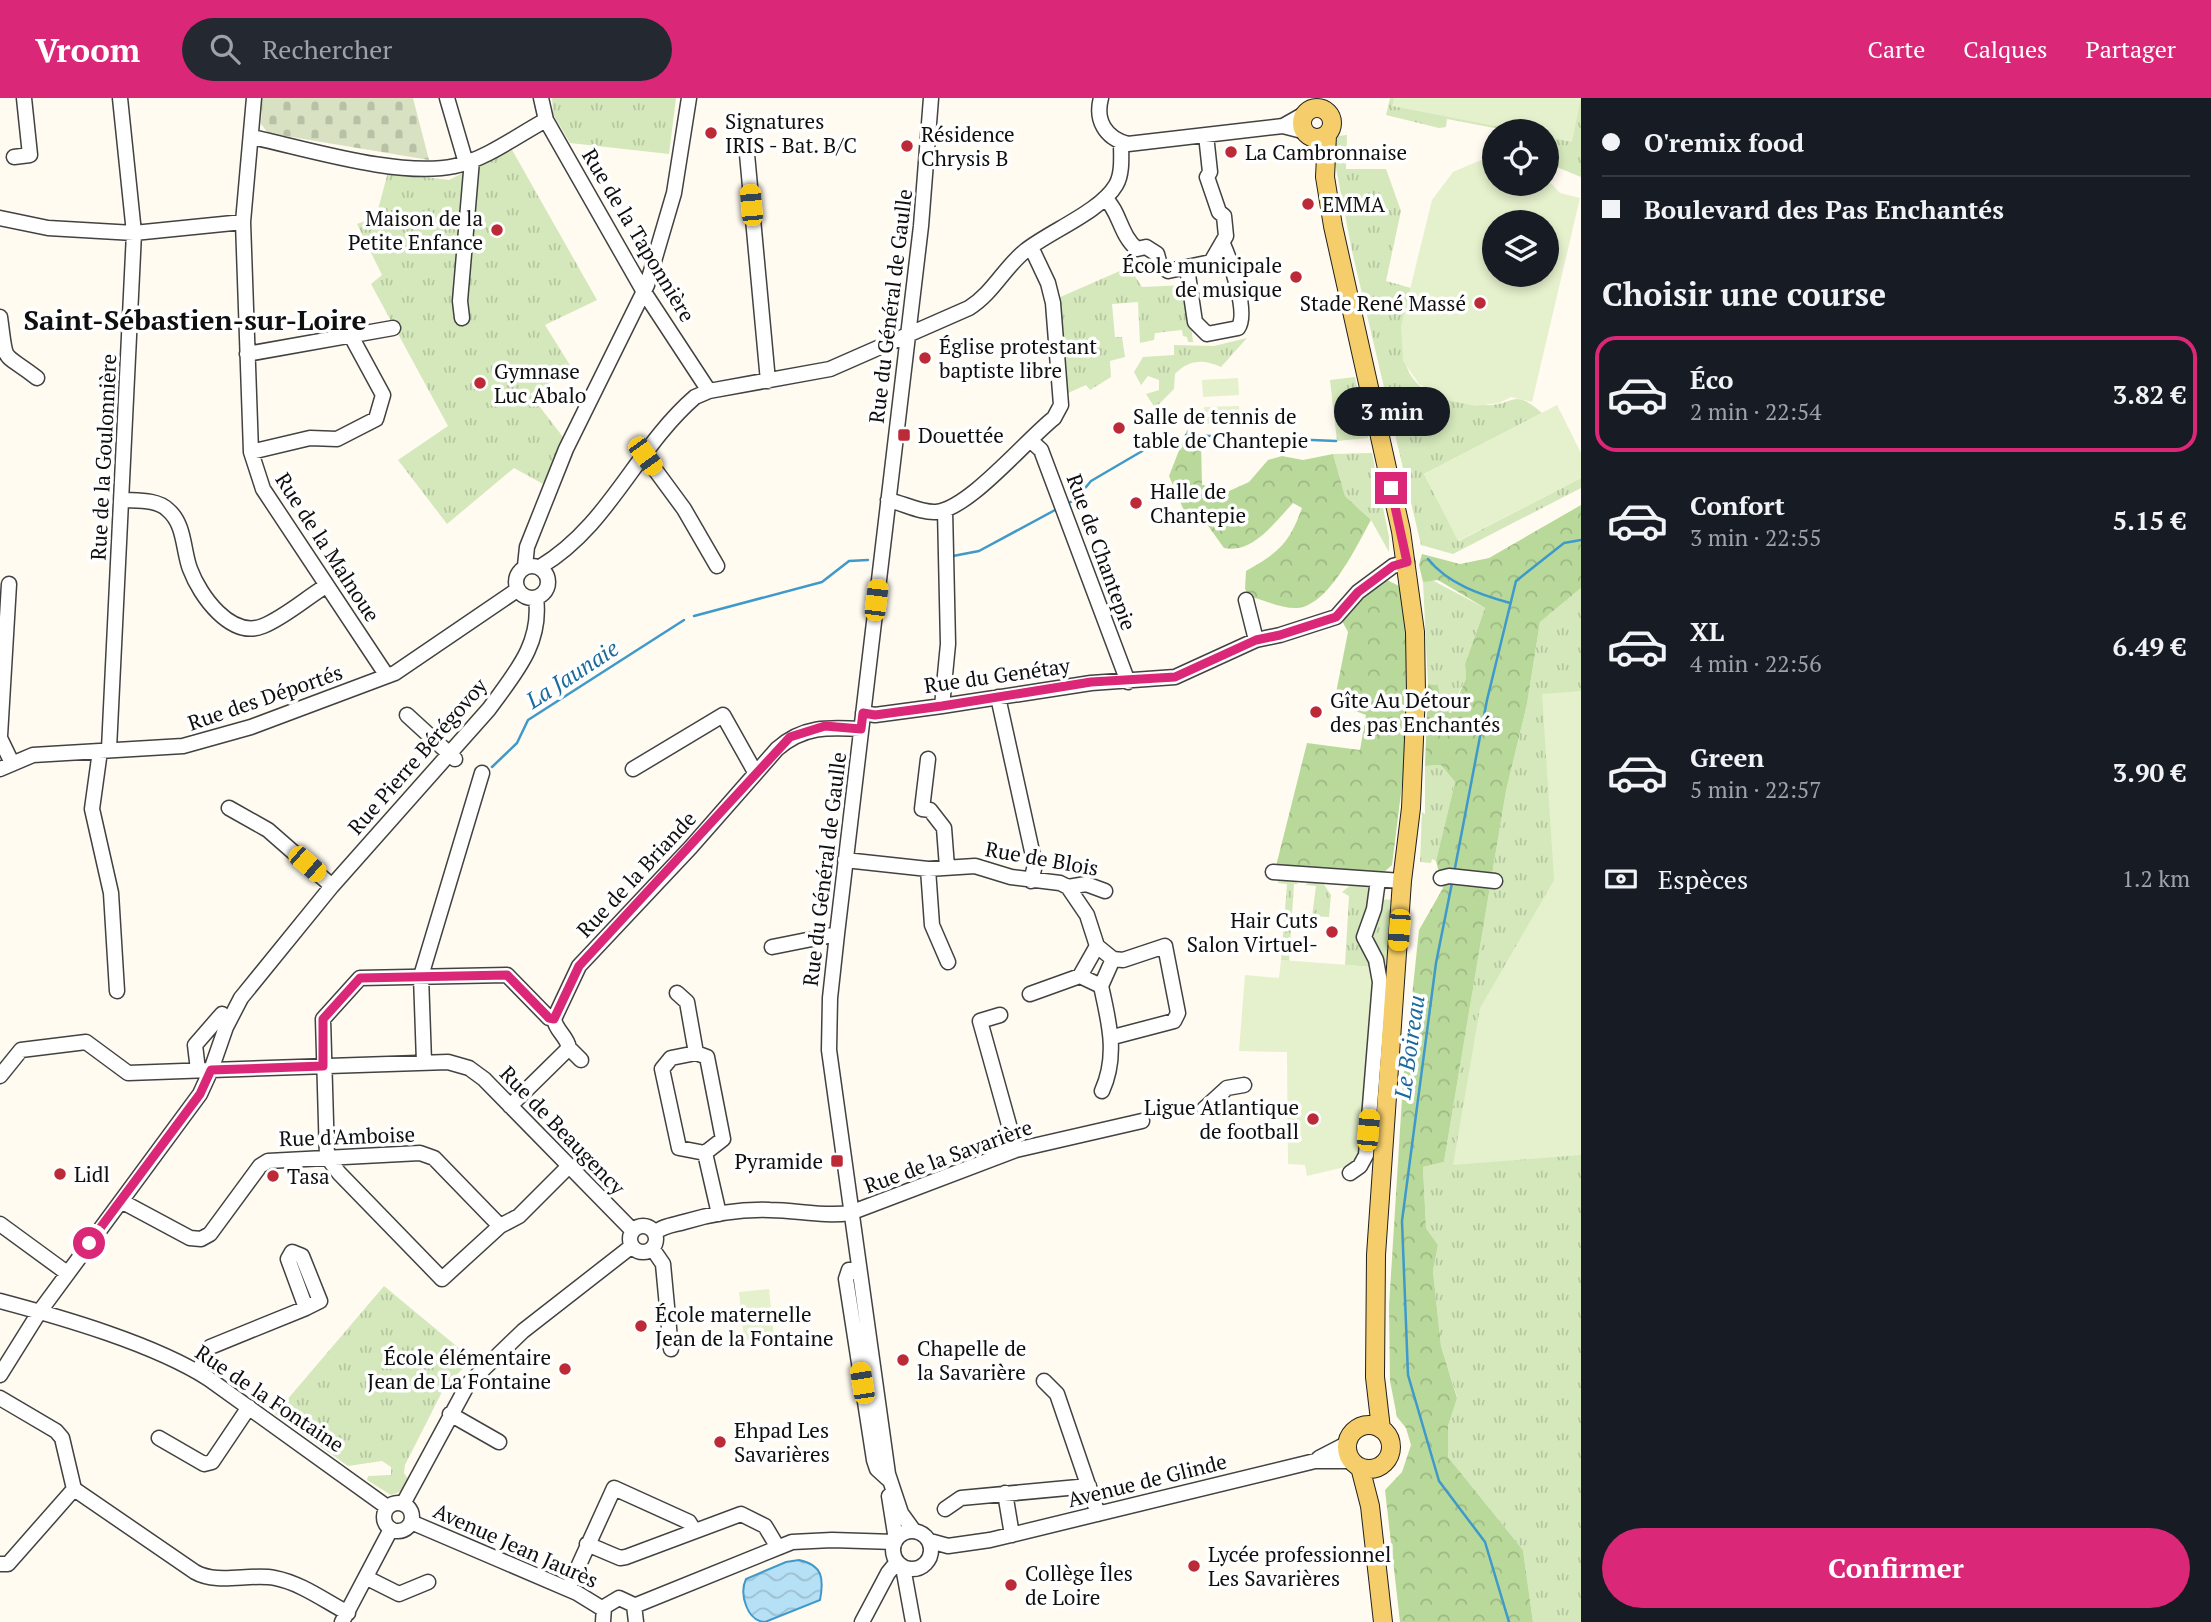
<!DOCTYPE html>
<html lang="fr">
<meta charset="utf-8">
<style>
body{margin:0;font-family:"PT Serif",serif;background:#242831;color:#f1f3f6;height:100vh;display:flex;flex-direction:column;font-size:26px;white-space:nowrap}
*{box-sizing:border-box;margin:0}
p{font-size:23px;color:#9ea1a6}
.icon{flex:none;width:38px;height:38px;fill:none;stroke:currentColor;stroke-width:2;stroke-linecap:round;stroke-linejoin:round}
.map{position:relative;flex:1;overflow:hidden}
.side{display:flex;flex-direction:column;background:#171b24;width:630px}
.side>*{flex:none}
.guide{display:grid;align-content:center;height:154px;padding:0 21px;background:#171b24}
.controls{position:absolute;left:1482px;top:21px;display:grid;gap:14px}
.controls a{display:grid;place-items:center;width:77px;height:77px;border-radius:50%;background:#171b24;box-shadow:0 4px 10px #0003;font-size:35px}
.end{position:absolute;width:32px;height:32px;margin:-16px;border:9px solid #db2777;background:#fff;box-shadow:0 0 0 4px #fff}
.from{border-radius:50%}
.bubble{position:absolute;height:49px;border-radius:24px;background:#171b24;box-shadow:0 4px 10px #0003;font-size:23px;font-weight:600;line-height:49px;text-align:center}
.car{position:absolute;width:21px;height:42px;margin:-21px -10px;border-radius:9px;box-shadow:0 0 5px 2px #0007;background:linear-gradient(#f5c518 24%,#345 0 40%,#f5c518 0 76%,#345 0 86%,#f5c518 0)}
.guide b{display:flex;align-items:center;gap:24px;height:66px;font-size:26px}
.guide b+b{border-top:2px solid #363941}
.guide i{width:18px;height:18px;background:#f1f3f6}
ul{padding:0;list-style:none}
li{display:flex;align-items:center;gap:21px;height:116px;margin:0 14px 10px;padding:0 7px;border:4px solid transparent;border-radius:21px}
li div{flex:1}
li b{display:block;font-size:26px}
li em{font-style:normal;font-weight:600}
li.current{border-color:#db2777}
li>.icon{width:63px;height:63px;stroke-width:1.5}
h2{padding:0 21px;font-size:32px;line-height:84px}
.pay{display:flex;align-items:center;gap:18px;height:77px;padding:0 21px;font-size:26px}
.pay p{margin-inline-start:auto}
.primary-button{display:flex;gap:14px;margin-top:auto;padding:14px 21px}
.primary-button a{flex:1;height:80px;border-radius:42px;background:#db2777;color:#fff;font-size:28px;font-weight:600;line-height:80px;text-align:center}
header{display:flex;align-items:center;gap:42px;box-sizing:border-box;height:98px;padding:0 35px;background:#db2777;color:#fff}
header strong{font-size:33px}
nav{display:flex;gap:38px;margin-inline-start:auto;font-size:24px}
.search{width:490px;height:63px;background:#242831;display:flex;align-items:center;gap:18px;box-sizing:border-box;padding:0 24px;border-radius:38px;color:#9ea1a6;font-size:26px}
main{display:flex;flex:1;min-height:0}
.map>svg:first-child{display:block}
</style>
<header>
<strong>Vroom</strong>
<div class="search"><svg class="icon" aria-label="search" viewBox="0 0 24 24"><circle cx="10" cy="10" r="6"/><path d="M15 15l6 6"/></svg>Rechercher</div>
<nav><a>Carte</a><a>Calques</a><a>Partager</a></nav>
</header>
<main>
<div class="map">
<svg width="1581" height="1524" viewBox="0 0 1581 1524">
<defs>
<pattern id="grass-tufts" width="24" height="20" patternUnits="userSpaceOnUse" patternTransform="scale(1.75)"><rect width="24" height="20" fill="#d4e8bb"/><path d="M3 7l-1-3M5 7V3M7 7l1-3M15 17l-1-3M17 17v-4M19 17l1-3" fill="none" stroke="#b5c6a0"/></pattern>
<pattern id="forest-crowns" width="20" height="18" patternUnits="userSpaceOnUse" patternTransform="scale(1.75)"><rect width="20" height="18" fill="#b9d99a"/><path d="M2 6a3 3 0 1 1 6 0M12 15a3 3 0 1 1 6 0" fill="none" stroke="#9eb984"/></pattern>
<pattern id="cemetery-stones" width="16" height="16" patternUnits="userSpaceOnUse" patternTransform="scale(1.75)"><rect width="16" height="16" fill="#d8e1c2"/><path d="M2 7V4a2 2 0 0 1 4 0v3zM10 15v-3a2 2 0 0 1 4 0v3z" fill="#b8c0a6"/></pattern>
<pattern id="water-waves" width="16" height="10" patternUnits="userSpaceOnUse" patternTransform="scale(1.75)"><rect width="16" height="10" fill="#b6e0f5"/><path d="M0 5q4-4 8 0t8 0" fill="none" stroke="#9bbfd1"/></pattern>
</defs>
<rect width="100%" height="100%" fill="#fffbf1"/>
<path fill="url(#grass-tufts)" d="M552 0H676L669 56 570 45 553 16Z
M1390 0H1581V79L1547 65V33H1510L1447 21 1446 29 1439 30 1386 17Z
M1347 37 1346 71H1386L1401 113 1386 183 1411 190C1393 263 1399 302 1484 307 1515 309 1511 288 1542 315L1424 376 1459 443 1581 380V390L1453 456 1421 447 1352 153 1334 60 1337 38Z
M511 50 597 202 545 227 573 272 530 296 563 339 543 386 514 370 447 426 398 362 448 328 371 186 382 177 357 126 376 119 388 74 449 82Z
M1129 169 1142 189 1186 187 1193 244H1188L1187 239 1183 238 1182 232 1155 235 1154 242 1140 245 1138 204 1112 206 1115 239H1122L1125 259 1110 263 1111 279 1090 292 1086 287 1068 295 1058 200Z
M1247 240 1221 269C1204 261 1189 261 1175 276L1174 291 1155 310 1146 296 1159 292V282L1148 278 1141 287 1134 274 1143 259 1174 257V247L1214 248Z
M1355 279 1368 340 1337 343 1330 282Z
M1372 355 1389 439V454L1371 422 1345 398 1333 356Z
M1430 481 1485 510 1465 566 1466 580 1448 616 1443 612 1438 587 1428 586 1423 484Z
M1581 490V1524H1533L1523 1452 1448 1359V1328L1457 1299 1441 1248 1433 1173 1438 1147 1426 1130 1423 1069 1444 1064 1506 693 1527 606 1540 524Z
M1441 667 1455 684 1436 763 1432 761 1431 765 1420 764 1422 714 1425 716V668Z
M1278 782 1296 783 1298 786H1294L1289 863 1281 862 1287 786 1278 785Z
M1307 784 1323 785 1331 797 1329 819 1312 818 1316 788 1306 787Z
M1352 786 1370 787 1368 810 1361 822 1359 837 1372 869 1345 867 1349 798 1342 794Z
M1379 801 1393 802 1388 865H1383C1367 838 1369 830 1379 801Z
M384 1188 472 1261 444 1290 405 1367 404 1375 408 1381 402 1393 391 1397 367 1382 368 1378 391 1377V1369L382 1363 348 1368 275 1316Z"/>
<path fill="url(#forest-crowns)" d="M1187 332 1201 345 1202 387 1229 393 1249 384 1268 362 1282 358 1303 362 1333 356 1345 398 1371 422C1357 447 1329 508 1297 510 1283 511 1263 502 1249 498L1245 491 1246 473C1279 454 1289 446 1302 410L1293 405C1274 425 1253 456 1224 450L1206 425 1185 415 1169 378Z
M1581 407V490L1540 524 1527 606 1506 693 1444 1064 1423 1069 1426 1130 1438 1147 1433 1173 1441 1248 1457 1300 1448 1328V1359L1523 1452 1533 1524H1400L1385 1392 1402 1374 1411 1347 1406 1330 1397 1319 1390 1283 1389 1208 1403 984 1419 832 1443 790 1436 763 1455 684 1441 667 1425 668 1428 586 1438 587 1443 612 1451 615 1466 580 1465 566 1485 510 1438 482 1423 484 1419 467 1422 456 1460 466 1489 460Z
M1385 481 1403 490 1407 516 1405 663 1392 767 1379 779 1276 768 1307 645 1360 652 1366 617 1334 605 1348 534 1342 523 1343 515Z"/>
<path fill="url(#cemetery-stones)" d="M262 0H413L429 62 268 35 261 26Z"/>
<path fill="#e5f0cc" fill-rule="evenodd" d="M1394 0H1581L1572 44 1547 39V33H1520L1392 8Z
M1481 62H1494V86H1547V81L1560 95 1580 100 1532 304 1511 299 1499 305 1475 308 1442 301 1419 286 1403 263 1401 228 1432 102 1453 74ZM1494 124H1547V177H1494Z
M1238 280 1239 297 1203 299 1202 282Z
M1557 307 1581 355V380L1458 443 1424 376Z
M1239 308 1240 325 1204 326V309Z
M1581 593V1057L1453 1067 1480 910 1554 782 1542 596Z
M1281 862 1375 869 1361 1055 1353 1067 1307 1078 1305 1067 1288 1066 1287 954 1239 953 1245 877 1279 880Z
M769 1191 774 1239 744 1242 739 1194Z"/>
<path fill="url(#water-waves)" stroke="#3f99ca" stroke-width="2" d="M799 1462C823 1467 824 1481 820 1502L765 1524C747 1523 739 1496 746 1481L786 1464Z"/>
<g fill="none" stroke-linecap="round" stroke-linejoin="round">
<path stroke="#3f99ca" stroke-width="2.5" d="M1186 337 1336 343
M1067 406 1076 401 1091 383 1161 342
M953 458 979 453 1057 411
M1428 461C1448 486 1481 497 1510 505
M694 518 822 484 849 463 868 462
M492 669 517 645 528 622 684 522
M1454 775 1487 602 1516 483 1564 445 1581 442
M1452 785 1436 865 1402 1123 1408 1277 1439 1383 1485 1444 1509 1524"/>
<g stroke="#424242" stroke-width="17">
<path id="minor" d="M254 0 243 124 251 354 263 391 387 578
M447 0 466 65
M541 0 546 22 644 194 709 293
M1101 0C1095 22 1105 40 1128 46L1283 28 1306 34
M1283 28 1306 15
M252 39C308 51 400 80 455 68 486 61 518 37 546 22
M747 56 768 283
M14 59 30 57 24 0
M1105 100C1120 114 1120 137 1137 151L1146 149 1157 156 1160 167 1168 173 1211 164 1226 138 1224 118 1219 114 1207 79 1210 74 1206 37
M0 120 48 130 134 135 120 0
M1187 170 1195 224 1207 236 1238 230C1249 215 1230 162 1223 146
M0 219C7 269 0 251 37 280
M462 220 460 203 472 62
M247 256 393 230
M1030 342 1041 352 1128 584
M251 354 310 340 337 341 376 321 383 297 351 238
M645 358 684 411 717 468
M122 402C137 403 157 401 168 412 185 426 183 453 190 471 200 498 231 541 263 528 285 519 306 500 326 488
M888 402C903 405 921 415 936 414 969 411 1026 342 1054 320L1061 307 1053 205 1048 185 1031 149
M516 484a16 16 0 1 1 32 0a16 16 0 1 1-32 0Z
M525 468 527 449 566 351 647 187 674 95 689 0
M540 469C609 428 636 350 695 299L709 293 830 271 969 210C993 195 1004 170 1025 153 1050 133 1100 114 1116 87 1123 75 1121 57 1121 44
M1246 502 1256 542
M998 599 1035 767 1031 783
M942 608 948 546 945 412
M863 615 875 617 942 608 1091 585 1175 579 1256 542 1280 537 1336 519 1358 494 1393 468 1407 464
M407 617 455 661
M0 638 9 486
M0 640 12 665
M109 651 134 135 243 124
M100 653 92 711 111 795 117 893
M928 661 922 711 930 712 944 730 947 769
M0 671 33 657 183 648 251 629 395 575 517 492
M633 671 723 617 755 674
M229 710 268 732 332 788
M845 762 928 771 975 768 1011 779 1060 785 1068 789 1086 786 1105 793
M928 771 932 827 948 864
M1273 774 1402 783
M1441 780 1449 778 1495 783
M1068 789 1087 817 1097 848 1113 861 1123 862 1165 848 1178 915 1174 923 1113 939
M1097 848 1080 878 1101 888 1113 861
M772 849 837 836
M1101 888C1109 924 1118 958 1102 993
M677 895 687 904 696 955
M1030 896 1080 878
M1000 917 980 923 1016 1052
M554 921 579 868 691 749 777 651C803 628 828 629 861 631
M569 950 581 962
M696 955 707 959 723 1041 705 1055 679 1050 662 971 671 960Z
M424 964 421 878 482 675
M198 972 195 947 222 916
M0 978 21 952 86 944 128 975 211 972 226 929 241 900 332 788 489 611C515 575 542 546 536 500
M510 1008 569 950C567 938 556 933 554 921
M1204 1011 1227 990 1244 987
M705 1055 719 1116
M1350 1075 1360 1068 1366 1057 1380 884 1376 862 1364 839 1374 811 1378 782
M121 1103 190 1140 201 1141 210 1136 260 1068 268 1063 420 1055 434 1060 500 1128 519 1118 569 1068
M0 1126 67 1175
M500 1128 442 1181 339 1075 327 1059 323 921 360 880 507 877 549 920 554 921
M630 1141a13 13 0 1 1 26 0a13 13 0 1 1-26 0Z
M655 1135C662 1128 674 1127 684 1124 711 1116 741 1111 770 1112 797 1112 823 1119 850 1115L1016 1052 1142 1023
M652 1150 663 1166 671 1251
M858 1171 849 1172 846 1181 874 1362 877 1371 888 1381
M0 1203C64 1220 154 1246 209 1281L387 1409
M198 1274 210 1249 306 1210 320 1203 302 1158 292 1154 288 1161 306 1210
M0 1277 40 1213 200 996 211 972 448 964 469 970 484 981 633 1133
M1044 1283 1057 1296 1098 1416
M0 1300 56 1333 62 1340 74 1391 195 1474C218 1487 249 1475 275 1480 301 1485 325 1503 348 1515
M450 1316 499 1344
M159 1340 204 1366 212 1364 249 1309
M1319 1360 1348 1345
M1005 1395 1012 1437
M889 1398 896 1442
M384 1419a14 14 0 1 1 28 0a14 14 0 1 1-28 0Z
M403 1406 468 1286 523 1233 632 1148
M945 1411 961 1400 1089 1388
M411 1424 577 1495 603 1511
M893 1452a19 19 0 1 1 38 0a19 19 0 1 1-38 0Z
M914 1433 901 1415 888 1376 829 952 830 900 837 836 921 128 931 0
M930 1443 948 1448 990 1442 1315 1363H1352
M587 1446 620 1460 626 1459 741 1416 765 1428 777 1448
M0 1466H8L74 1391
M903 1469 913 1524
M367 1480 399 1496 428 1484
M568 1491 614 1390 689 1424 694 1432
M634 1508 792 1444 832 1442 895 1444
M342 1524 391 1431
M603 1524 604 1509 619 1500 634 1507 636 1524
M862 1524 888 1475 897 1464"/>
</g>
<g stroke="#202020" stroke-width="20">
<path id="major" d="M1302 25a15 15 0 1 1 30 0a15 15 0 1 1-30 0Z
M1327 37 1325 79 1333 128 1401 433 1415 534 1416 595 1411 710 1402 783 1376 1157 1375 1279 1381 1331
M1347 1349a22 22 0 1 1 44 0a22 22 0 1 1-44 0Z
M1360 1369 1370 1408 1383 1524"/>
</g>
<use href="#minor" stroke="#fff" stroke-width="14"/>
<use href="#major" stroke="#f5cd6a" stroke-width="18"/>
</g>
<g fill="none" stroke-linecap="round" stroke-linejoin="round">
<path stroke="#db2777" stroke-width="9" d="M89 1145 200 996 211 972 323 968V921L360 880 507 877 549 920 554 921 579 868 790 639 825 628 861 631 863 615 875 617 942 608 1091 584 1175 579 1256 542 1280 537 1336 519 1358 494 1393 468 1407 464 1391 390"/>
</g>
<g fill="#bc2a37" stroke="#fff" stroke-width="2.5">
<circle cx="711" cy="35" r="7"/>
<circle cx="907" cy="48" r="7"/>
<circle cx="1231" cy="54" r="7"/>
<circle cx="1308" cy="106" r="7"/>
<circle cx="497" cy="132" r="7"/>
<circle cx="1296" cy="179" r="7"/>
<circle cx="1480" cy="205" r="7"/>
<circle cx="925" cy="260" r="7"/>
<circle cx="480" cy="285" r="7"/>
<circle cx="1119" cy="330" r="7"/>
<rect x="897" y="330" width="14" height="14" rx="3.5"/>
<circle cx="1136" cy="405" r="7"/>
<circle cx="1316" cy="614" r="7"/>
<circle cx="1332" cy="834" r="7"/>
<circle cx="1313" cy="1021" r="7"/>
<rect x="830" y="1056" width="14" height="14" rx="3.5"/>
<circle cx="60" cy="1076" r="7"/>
<circle cx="273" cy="1078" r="7"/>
<circle cx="641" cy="1228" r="7"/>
<circle cx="903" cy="1262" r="7"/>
<circle cx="565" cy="1271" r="7"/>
<circle cx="720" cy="1344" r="7"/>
<circle cx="1194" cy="1468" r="7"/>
<circle cx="1011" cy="1487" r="7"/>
</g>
<g text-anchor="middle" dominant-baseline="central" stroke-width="7" stroke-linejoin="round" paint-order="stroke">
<g font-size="21" fill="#0f0f0f" stroke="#fff" text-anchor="start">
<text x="725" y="23">Signatures<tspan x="725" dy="24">IRIS - Bat. B/C</tspan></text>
<text x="921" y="36">Résidence<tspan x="921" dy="24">Chrysis B</tspan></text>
<text x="1245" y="54">La Cambronnaise</text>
<text x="1322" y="106">EMMA</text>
<text x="483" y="120" text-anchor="end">Maison de la<tspan x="483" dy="24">Petite Enfance</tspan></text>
<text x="1282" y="167" text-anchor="end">École municipale<tspan x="1282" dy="24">de musique</tspan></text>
<text x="1466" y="205" text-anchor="end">Stade René Massé</text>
<text x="939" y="248">Église protestant<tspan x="939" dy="24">baptiste libre</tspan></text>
<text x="494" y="273">Gymnase<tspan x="494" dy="24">Luc Abalo</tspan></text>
<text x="1133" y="318">Salle de tennis de<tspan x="1133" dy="24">table de Chantepie</tspan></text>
<text x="918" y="337">Douettée</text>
<text x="1150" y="393">Halle de<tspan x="1150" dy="24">Chantepie</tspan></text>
<text x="1330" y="602">Gîte Au Détour<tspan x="1330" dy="24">des pas Enchantés</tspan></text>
<text x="1318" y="822" text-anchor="end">Hair Cuts<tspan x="1318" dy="24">Salon Virtuel-</tspan></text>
<text x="1299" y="1009" text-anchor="end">Ligue Atlantique<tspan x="1299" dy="24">de football</tspan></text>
<text x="823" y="1063" text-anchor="end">Pyramide</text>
<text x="74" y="1076">Lidl</text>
<text x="287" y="1078">Tasa</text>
<text x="655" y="1216">École maternelle<tspan x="655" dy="24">Jean de la Fontaine</tspan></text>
<text x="917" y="1250">Chapelle de<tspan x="917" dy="24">la Savarière</tspan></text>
<text x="551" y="1259" text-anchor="end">École élémentaire<tspan x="551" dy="24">Jean de La Fontaine</tspan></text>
<text x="734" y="1332">Ehpad Les<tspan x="734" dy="24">Savarières</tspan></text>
<text x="1208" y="1456">Lycée professionnel<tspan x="1208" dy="24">Les Savarières</tspan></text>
<text x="1025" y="1475">Collège Îles<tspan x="1025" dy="24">de Loire</tspan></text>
</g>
<g font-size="21" fill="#0f0f0f" stroke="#fff">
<text transform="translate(639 137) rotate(59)">Rue de la Taponnière</text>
<text transform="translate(890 208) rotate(-83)">Rue du Général de Gaulle</text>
<text transform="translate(103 359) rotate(-87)">Rue de la Goulonnière</text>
<text transform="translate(328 449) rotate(57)">Rue de la Malnoue</text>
<text transform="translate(1102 454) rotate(70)">Rue de Chantepie</text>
<text transform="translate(997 577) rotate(-8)">Rue du Genétay</text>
<text transform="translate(265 599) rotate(-19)">Rue des Déportés</text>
<text transform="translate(417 658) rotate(-49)">Rue Pierre Bérégovoy</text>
<text transform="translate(1042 760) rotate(10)">Rue de Blois</text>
<text transform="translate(824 771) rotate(-83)">Rue du Général de Gaulle</text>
<text transform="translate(636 776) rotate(-47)">Rue de la Briande</text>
<text transform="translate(563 1032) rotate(46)">Rue de Beaugency</text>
<text transform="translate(347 1038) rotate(-2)">Rue d'Amboise</text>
<text transform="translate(948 1058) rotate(-20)">Rue de la Savarière</text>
<text transform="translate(270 1300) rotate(34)">Rue de la Fontaine</text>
<text transform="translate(1147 1382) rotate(-14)">Avenue de Glinde</text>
<text transform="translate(516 1447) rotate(24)">Avenue Jean Jaurès</text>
</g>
<g font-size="23" font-style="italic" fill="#1a6a9e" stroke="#fff">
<text transform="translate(572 576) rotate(-33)">La Jaunaie</text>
<text transform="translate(1409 949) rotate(-82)">Le Boireau</text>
</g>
<g font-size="28" font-weight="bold" fill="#0f0f0f" stroke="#fff">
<text x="195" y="221">Saint-Sébastien-sur-Loire</text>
</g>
</g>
</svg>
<div class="controls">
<a><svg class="icon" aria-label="locate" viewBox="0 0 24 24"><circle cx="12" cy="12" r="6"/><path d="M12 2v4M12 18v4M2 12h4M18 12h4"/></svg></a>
<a><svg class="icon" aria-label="layers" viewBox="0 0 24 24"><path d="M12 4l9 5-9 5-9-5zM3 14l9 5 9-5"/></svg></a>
</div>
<i class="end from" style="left:89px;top:1145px"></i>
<i class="end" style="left:1391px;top:390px"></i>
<div class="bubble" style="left:1334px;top:289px;width:116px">3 min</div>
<i class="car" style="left:751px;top:107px;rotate:355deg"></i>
<i class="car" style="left:645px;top:358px;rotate:144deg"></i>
<i class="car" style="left:876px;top:502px;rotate:7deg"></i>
<i class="car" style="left:307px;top:766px;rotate:131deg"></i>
<i class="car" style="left:1399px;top:832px;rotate:184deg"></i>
<i class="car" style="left:1368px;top:1032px;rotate:5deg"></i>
<i class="car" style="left:862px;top:1285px;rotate:351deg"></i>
</div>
<section class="side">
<div class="guide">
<b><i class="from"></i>O'remix food</b>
<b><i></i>Boulevard des Pas Enchantés</b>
</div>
<h2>Choisir une course</h2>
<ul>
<li class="current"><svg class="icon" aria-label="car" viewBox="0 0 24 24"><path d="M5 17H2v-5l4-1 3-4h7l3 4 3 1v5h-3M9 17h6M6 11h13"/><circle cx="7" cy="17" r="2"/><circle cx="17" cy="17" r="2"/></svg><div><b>Éco</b><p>2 min · 22:54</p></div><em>3.82 €</em></li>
<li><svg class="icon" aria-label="car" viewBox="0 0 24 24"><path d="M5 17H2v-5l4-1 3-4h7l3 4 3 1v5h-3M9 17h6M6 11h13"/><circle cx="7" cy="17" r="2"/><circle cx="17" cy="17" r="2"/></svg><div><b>Confort</b><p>3 min · 22:55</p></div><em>5.15 €</em></li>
<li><svg class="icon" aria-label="car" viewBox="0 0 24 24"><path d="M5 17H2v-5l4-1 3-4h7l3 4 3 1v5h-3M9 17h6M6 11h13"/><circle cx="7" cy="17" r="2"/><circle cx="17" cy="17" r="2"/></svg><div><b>XL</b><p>4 min · 22:56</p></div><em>6.49 €</em></li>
<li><svg class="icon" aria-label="car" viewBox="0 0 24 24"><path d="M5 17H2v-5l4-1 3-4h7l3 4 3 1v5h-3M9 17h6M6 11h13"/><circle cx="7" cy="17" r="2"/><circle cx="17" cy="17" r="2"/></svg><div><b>Green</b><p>5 min · 22:57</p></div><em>3.90 €</em></li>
</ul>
<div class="pay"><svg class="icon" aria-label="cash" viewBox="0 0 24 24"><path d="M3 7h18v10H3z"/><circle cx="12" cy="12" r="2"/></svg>Espèces<p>1.2 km</p></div>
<div class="primary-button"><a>Confirmer</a></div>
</section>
</main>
